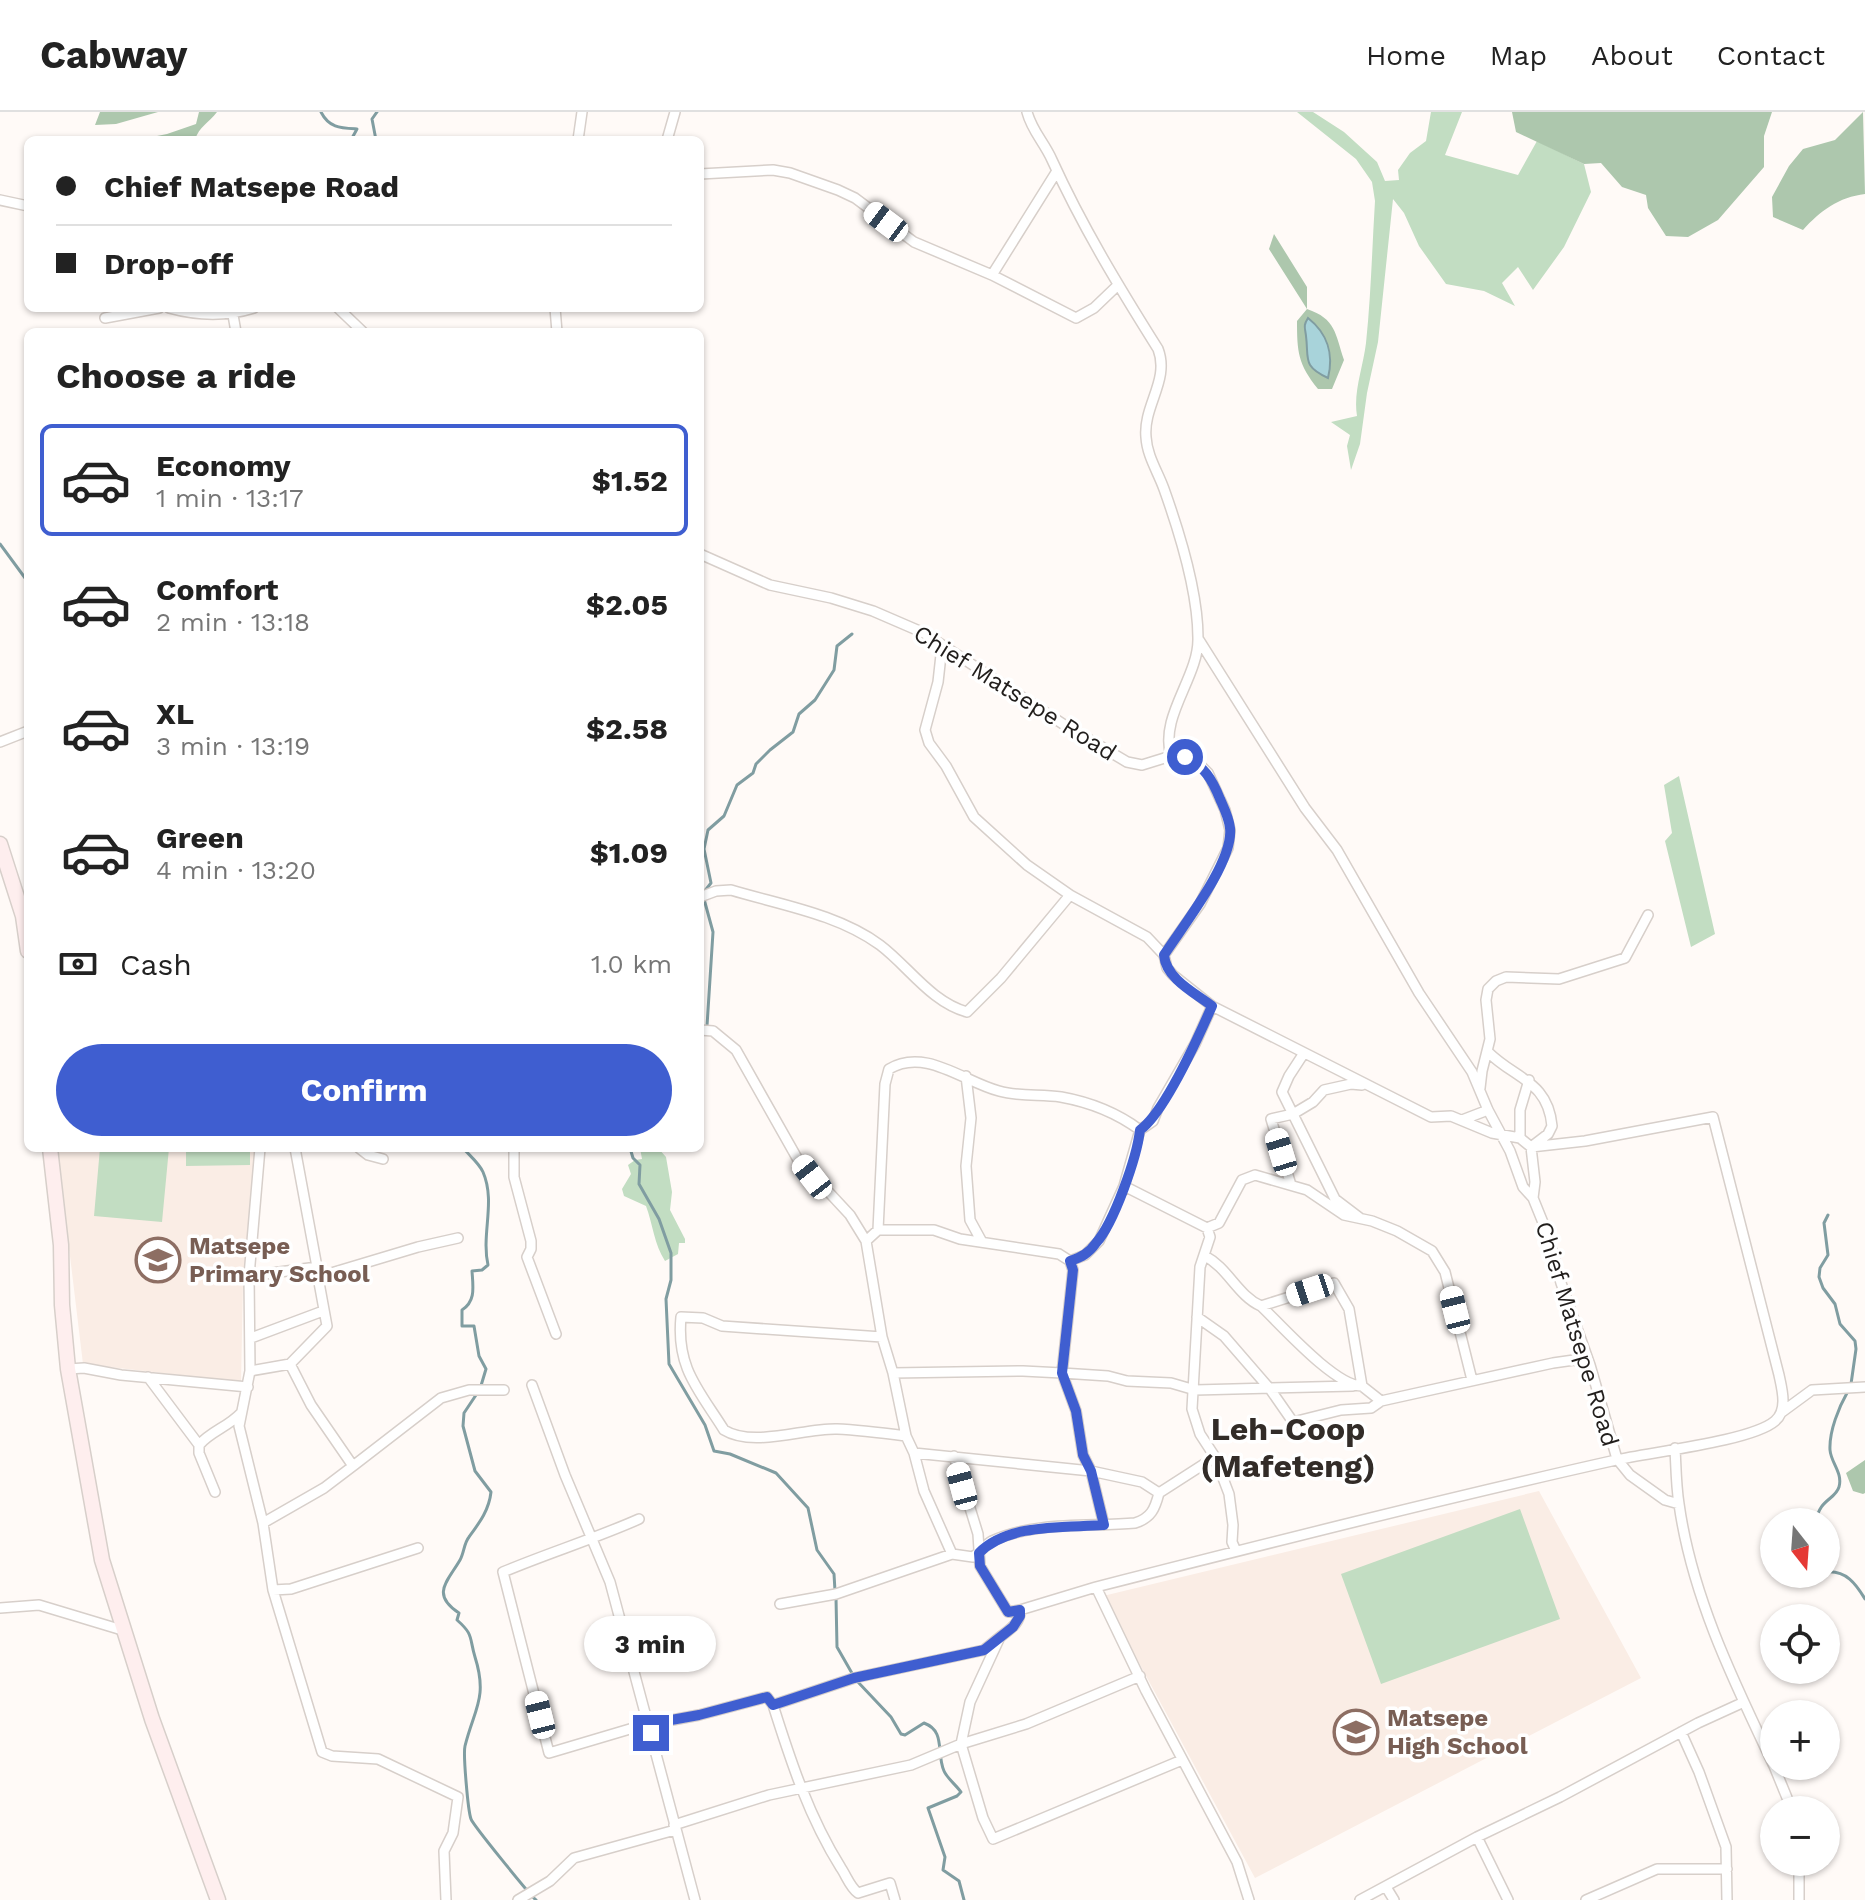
<!DOCTYPE html>
<meta charset="utf-8">
<style>
body{margin:0;font-family:"Work Sans",sans-serif;background:#f6f6f6;color:#222;height:100vh;display:flex;flex-direction:column;font-size:30px;white-space:nowrap}
*{box-sizing:border-box;margin:0}
p{font-size:26px;color:#767676}
.icon{flex:none;width:44px;height:44px;fill:none;stroke:currentColor;stroke-width:2;stroke-linecap:round;stroke-linejoin:round}
.map{position:relative;flex:1;overflow:hidden}
.side{position:absolute;left:24px;top:216px;width:680px;height:824px;display:flex;flex-direction:column;background:#fff;border-radius:12px;box-shadow:0 2px 6px #0004}
.side>*{flex:none}
.banner{position:absolute;left:24px;top:24px;width:680px;height:176px;border-radius:12px;box-shadow:0 2px 6px #0004;display:grid;align-content:center;height:176px;padding:0 32px;background:#fff}
.needle{width:52px;rotate:163deg}
.buttons{position:absolute;left:1760px;top:1396px;display:grid;gap:16px}
.buttons a{display:grid;place-items:center;width:80px;height:80px;border-radius:50%;background:#fff;box-shadow:0 2px 6px #0004;font-size:40px}
.end{position:absolute;width:36px;height:36px;margin:-18px;border:10px solid #3f5ed0;background:#fff;box-shadow:0 0 0 4px #fff}
.from{border-radius:50%}
.bubble{position:absolute;height:56px;border-radius:28px;background:#fff;box-shadow:0 2px 6px #0004;font-size:26px;font-weight:700;line-height:56px;text-align:center}
.car{position:absolute;width:24px;height:48px;margin:-24px -12px;border-radius:10px;box-shadow:0 0 6px 2px #0007;background:linear-gradient(#fff 24%,#345 0 40%,#fff 0 76%,#345 0 86%,#fff 0)}
.banner b{display:flex;align-items:center;gap:28px;height:76px;font-size:30px}
.banner b+b{border-top:2px solid #e0e0e0}
.banner i{width:20px;height:20px;background:#222}
ul{padding:0;list-style:none}
li{display:flex;align-items:center;gap:24px;height:112px;margin:0 16px 12px;padding:0 16px;border:4px solid transparent;border-radius:12px}
li div{flex:1}
li b{display:block;font-size:30px}
li em{font-style:normal;font-weight:700}
li.selected{border-color:#3f5ed0}
li>.icon{width:72px;height:72px;stroke-width:1.5}
h2{padding:0 32px;font-size:36px;line-height:96px}
.pay{display:flex;align-items:center;gap:20px;height:88px;padding:0 32px;font-size:30px}
.pay p{margin-inline-start:auto}
.button{display:flex;gap:16px;margin-top:auto;padding:16px 32px}
.button a{flex:1;height:92px;border-radius:48px;background:#3f5ed0;color:#fff;font-size:32px;font-weight:700;line-height:92px;text-align:center}
header{display:flex;align-items:center;gap:48px;box-sizing:border-box;height:112px;padding:0 40px;background:#fff;border-bottom:2px solid #e0e0e0}
header strong{font-size:38px}
nav{display:flex;gap:44px;margin-inline-start:auto;font-size:28px}
.map>svg:first-child{display:block}
</style>
<header>
<strong>Cabway</strong>
<nav><a>Home</a><a>Map</a><a>About</a><a>Contact</a></nav>
</header>
<div class="map">
<svg width="1865" height="1788" viewBox="0 0 1865 1788">
<rect width="100%" height="100%" fill="#fffaf7"/>
<path fill="#faede5" d="M57 1036H255L243 1171 241 1270 83 1252Z
M1539 1379 1641 1566 1255 1766 1103 1484Z"/>
<path fill="#c2ddc2" d="M1297 0H1313L1344 20 1377 50 1385 69 1399 68 1398 58 1410 41 1426 29 1431 0H1462L1445 43 1518 63 1537 29 1584 52 1591 80 1564 135 1533 178 1518 155 1502 171 1515 194 1484 179 1446 172 1419 134 1404 101 1393 87 1378 230 1367 281 1360 332 1351 358 1347 334 1350 323 1331 310 1357 304C1353 280 1363 256 1366 231 1371 184 1372 137 1375 89L1372 70 1356 47Z
M1679 664 1715 822 1691 835 1665 729 1672 721 1664 673Z
M100 1036H169L162 1110 94 1104Z
M186 1036H250V1053L186 1054Z
M640 1036H658L666 1045 672 1080 670 1098 685 1127V1131H679L678 1142 665 1149C654 1132 653 1113 646 1094L624 1084 622 1077 631 1062 628 1053 635 1048 642 1047Z
M1520 1397 1560 1507 1381 1572 1341 1462Z"/>
<path fill="#adc7ad" d="M100 0H158L116 12 95 13Z
M199 0H217C209 11 199 14 195 28H137L167 22 196 12Z
M1512 0H1772L1764 24V55L1718 108 1688 125 1666 124 1648 96 1646 83 1622 75 1601 51 1584 52 1516 20Z
M1863 0 1865 82C1839 85 1820 99 1803 118L1773 105 1772 85 1789 54 1803 37 1835 28Z
M1274 122 1307 175V197C1336 207 1335 221 1344 248L1332 277H1318C1298 252 1297 240 1297 209L1307 197 1269 137Z
M1865 1348V1381L1863 1382 1853 1379 1846 1361Z"/>
<path fill="#a8d3da" stroke="#809da1" stroke-width="2" d="M1308 206C1327 221 1334 242 1328 266 1302 254 1309 247 1306 224 1305 215 1303 214 1308 206Z"/>
<g fill="none" stroke-linecap="round" stroke-linejoin="round">
<path stroke="#809da1" stroke-width="3" d="M321 0C329 16 341 16 357 17L351 28
M376 28 372 7 377 0
M352 212V220
M0 432 28 470
M704 780 711 771 704 737 708 718 724 704 737 673 753 661 756 652 770 638 793 620 799 602 815 588 834 558 837 534 852 522
M704 787 713 820 707 914 704 916
M463 1036C469 1043 479 1051 483 1060 496 1090 481 1122 488 1153L482 1158 472 1159C473 1175 476 1189 462 1198V1214H474L479 1244 486 1257 480 1277 464 1301 463 1314 475 1359 491 1380C489 1398 480 1410 469 1425 464 1431 464 1441 460 1448 448 1469 430 1482 459 1501L457 1508C474 1523 469 1525 475 1545 488 1586 474 1597 465 1634 463 1642 468 1699 471 1707 473 1713 530 1783 536 1788
M630 1036 633 1046 640 1053 639 1072 659 1107 671 1141V1168L666 1187 669 1252 705 1313 714 1339 730 1342 776 1361 808 1396 817 1438 834 1462 835 1479
M1828 1103 1824 1111 1828 1143 1820 1156 1819 1165 1823 1176 1835 1192 1840 1212 1855 1229 1856 1237 1851 1272
M1816 1410C1819 1387 1835 1388 1839 1375 1843 1361 1831 1351 1830 1338 1829 1319 1839 1295 1848 1279
M1826 1460C1846 1458 1856 1472 1865 1487
M836 1486 837 1535 853 1563
M857 1569 891 1605 901 1622 905 1623 924 1611C946 1619 936 1641 944 1659 947 1666 956 1673 961 1680L957 1684 928 1696 945 1745 943 1758 959 1769 964 1788"/>
<g stroke="#d7cfca" stroke-width="12">
<path id="street" d="M1027 0C1032 19 1044 30 1052 48 1082 114 1119 175 1158 237 1170 268 1143 294 1146 325 1147 344 1158 360 1164 377 1179 419 1198 482 1198 526 1199 565 1159 604 1171 644
M578 28 582 0
M667 28 675 0
M700 62 773 58 790 61 838 78 855 86 914 130 992 163 1076 206 1094 196 1118 173
M0 88 28 94
M992 163 1057 59
M169 196C198 204 225 205 254 196
M338 196 363 220
M555 196 557 220
M233 203 236 220
M105 206 159 196
M700 442 770 473 831 486 873 499 924 521 1066 614 1127 650 1142 653 1171 644 1185 645 1198 651 1208 661 1225 698 1230 718 1228 736 1200 792 1164 843 1167 856 1173 863 1212 894 1431 1005 1451 1004 1492 1021 1520 1026 1531 1035 1548 1022 1552 1014C1548 969 1515 967 1488 940
M1199 528 1305 696 1337 738 1419 881 1472 960 1488 998 1510 1039 1523 1075 1533 1086 1548 1123 1561 1171 1590 1253 1617 1347 1630 1363 1665 1388 1679 1392
M942 534 938 570 925 618 929 631 946 654 974 705 1027 753 1070 783
M0 630 28 619
M700 785 716 779 731 778C781 793 838 802 880 833 909 855 931 890 967 900L1001 866 1070 783 1147 825 1164 843
M700 918 713 919 736 938 797 1046 850 1103 866 1129
M1304 941 1289 964 1282 980 1335 1087 1360 1106
M966 964 971 1006 966 1054 970 1108 982 1130
M1480 976 1482 959 1490 927 1486 888 1488 877 1496 869 1506 865 1559 867 1625 846 1648 803
M1462 1008 1488 998
M1520 1026V998L1529 968
M260 1036 249 1164 250 1259 239 1314 263 1411 273 1478 322 1640 332 1644 378 1647 458 1685 453 1721 444 1739 446 1788
M295 1036 317 1155
M359 1036 368 1043 383 1047
M514 1036V1065L531 1129V1137L527 1145 556 1222
M1291 1073 1271 1007 1293 1002 1313 990 1324 978 1351 972 1362 973
M1124 1074 1207 1116 1219 1111 1242 1068 1255 1063 1307 1078 1344 1103 1372 1109 1397 1119 1432 1139 1445 1160 1472 1268
M1207 1116 1210 1125 1200 1155 1192 1297 1200 1322 1215 1345 1229 1382 1233 1413 1232 1430 1236 1439
M878 1118 885 972 889 957C925 935 964 970 999 979 1020 985 1040 982 1061 985 1089 990 1117 1001 1140 1018
M1205 1144C1228 1156 1238 1184 1261 1194
M1070 1149 1085 1143 1099 1129 1124 1074 1140 1018 1153 1009 1158 996 1195 932 1212 894
M249 1164 317 1155 318 1165 418 1135 458 1126
M1197 1205 1224 1224 1270 1277 1293 1310 1341 1298 1371 1296 1381 1289 1553 1251 1574 1248 1590 1253
M882 1225 722 1214 703 1206 681 1205C676 1256 699 1278 724 1318 753 1336 804 1316 837 1317 860 1318 883 1321 906 1324
M251 1226 323 1199
M290 1252 327 1214 318 1165
M68 1257 84 1256 121 1263 248 1275
M250 1259 290 1252 311 1293 353 1354 324 1376 263 1411
M893 1261 1023 1259 1062 1261 1108 1264 1127 1269 1171 1271 1195 1278 1353 1274
M148 1265 199 1333
M532 1273 565 1363 610 1470 695 1788
M1362 1274C1335 1274 1282 1214 1261 1194L1334 1171 1349 1197 1362 1274 1381 1289
M1782 1300 1812 1278 1865 1275
M1675 1336C1676 1354 1676 1373 1679 1392 1692 1485 1734 1570 1774 1654
M914 1341 1091 1359 1142 1370 1159 1381
M954 1344 978 1422 980 1454 1008 1500 1020 1498
M353 1354 441 1286 469 1278H504
M215 1380 199 1341V1333C211 1319 228 1315 241 1301
M639 1407C594 1427 548 1441 503 1460L549 1641 640 1614 699 1603 767 1585 773 1593 854 1566 984 1538 1000 1525 970 1590 961 1632 911 1653 769 1683 674 1713
M952 1442 924 1379 914 1341 906 1324 893 1261 882 1225 866 1129 878 1118H934L960 1127 1059 1142 1070 1149 1073 1158 1062 1261 1076 1299 1083 1343 1091 1359 1104 1413
M273 1478 291 1477 418 1436
M780 1492 836 1482 952 1442 973 1445C980 1440 985 1433 992 1429 1035 1409 1090 1415 1135 1411 1151 1406 1155 1397 1159 1381L1215 1345
M0 1496 39 1493 122 1518
M1000 1525C1009 1518 1021 1511 1020 1498L1096 1475
M1140 1564 1026 1612 961 1632 983 1706 993 1727 1182 1648
M773 1593C791 1650 809 1705 841 1756 847 1765 850 1775 858 1781L890 1771 895 1788
M1681 1620 1699 1660 1726 1735 1727 1788
M1774 1654 1792 1698
M1477 1725 1508 1788
M1386 1775 1394 1788
M518 1788 550 1769 574 1746 675 1718
M1249 1788 1237 1750 1146 1579 1096 1475C1269 1431 1442 1387 1616 1348 1651 1340 1752 1329 1775 1309 1788 1298 1782 1277 1779 1263L1713 1005 1585 1029 1531 1035 1535 1070 1533 1086
M1360 1788 1477 1725 1560 1685 1698 1611 1744 1590
M1586 1788 1657 1757H1727
M1799 1788V1750"/>
</g>
<g stroke="#d7cfca" stroke-width="17">
<path id="secondary" d="M0 732 23 804 28 839
M50 1036 61 1133 62 1193 68 1257 102 1448 152 1607 218 1788"/>
</g>
<use href="#street" stroke="#fff" stroke-width="9"/>
<use href="#secondary" stroke="#feeeee" stroke-width="14"/>
</g>
<g fill="none" stroke-linecap="round" stroke-linejoin="round">
<path stroke="#3f5ed0" stroke-width="10" d="M651 1621 649 1612 699 1603 767 1585 773 1593 854 1566 984 1538 1013 1515 1020 1504V1498L1008 1500 980 1454 979 1441C1008 1411 1065 1416 1104 1413L1091 1359 1083 1343 1076 1299 1062 1261 1073 1158 1070 1149C1082 1145 1089 1141 1096 1131 1114 1111 1137 1045 1140 1018 1165 1000 1198 926 1212 894 1195 881 1166 867 1164 843 1182 815 1234 750 1230 716 1229 706 1224 696 1220 687 1212 667 1204 654 1185 645"/>
</g>
<defs>
<g id="school-ring" transform="scale(2.3)"><circle r="9.5" fill="#fff" stroke="#8d6e63" stroke-width="1.5"/><path d="M0-5L7-2L0 1L-7-2ZM-4 1L0 2.5L4 1V4Q0 6-4 4Z" fill="#8d6e63"/></g>
</defs>
<g fill-rule="evenodd">
<use href="#school-ring" x="158" y="1148"/>
<use href="#school-ring" x="1356" y="1620"/>
</g>
<g text-anchor="middle" dominant-baseline="central" stroke-width="7" stroke-linejoin="round" paint-order="stroke">
<g font-size="24" fill="#211e1c" stroke="#fff">
<text transform="translate(1015 581) rotate(32)">Chief Matsepe Road</text>
<text transform="translate(1577 1222) rotate(73)">Chief Matsepe Road</text>
</g>
<g font-size="24" font-weight="bold" fill="#785e54" stroke="#fff" text-anchor="start">
<text x="189" y="1134">Matsepe<tspan x="189" dy="28">Primary School</tspan></text>
<text x="1387" y="1606">Matsepe<tspan x="1387" dy="28">High School</tspan></text>
</g>
<g font-size="32" font-weight="bold" fill="#322c28" stroke="#fff">
<text x="1288" y="1317">Leh-Coop<tspan x="1288" dy="37">(Mafeteng)</tspan></text>
</g>
</g>
</svg>
<div class="buttons">
<a><svg class="needle" viewBox="-14 -14 28 28"><path d="M0-13l5 13h-10z" fill="#e53935"/><path d="M0 13l5-13h-10z" fill="#767676"/></svg></a>
<a><svg class="icon" aria-label="locate" viewBox="0 0 24 24"><circle cx="12" cy="12" r="6"/><path d="M12 2v4M12 18v4M2 12h4M18 12h4"/></svg></a>
<a>+</a>
<a>−</a>
</div>
<i class="end from" style="left:1185px;top:645px"></i>
<i class="end" style="left:651px;top:1621px"></i>
<div class="bubble" style="left:584px;top:1504px;width:132px">3 min</div>
<i class="car" style="left:886px;top:110px;rotate:307deg"></i>
<i class="car" style="left:1281px;top:1040px;rotate:343deg"></i>
<i class="car" style="left:812px;top:1065px;rotate:322deg"></i>
<i class="car" style="left:1310px;top:1178px;rotate:252deg"></i>
<i class="car" style="left:1455px;top:1198px;rotate:346deg"></i>
<i class="car" style="left:962px;top:1374px;rotate:345deg"></i>
<i class="car" style="left:540px;top:1603px;rotate:346deg"></i>
<div class="banner">
<b><i class="from"></i>Chief Matsepe Road</b>
<b><i></i>Drop-off</b>
</div>
<section class="side">
<h2>Choose a ride</h2>
<ul>
<li class="selected"><svg class="icon" aria-label="car" viewBox="0 0 24 24"><path d="M5 17H2v-5l4-1 3-4h7l3 4 3 1v5h-3M9 17h6M6 11h13"/><circle cx="7" cy="17" r="2"/><circle cx="17" cy="17" r="2"/></svg><div><b>Economy</b><p>1 min · 13:17</p></div><em>$1.52</em></li>
<li><svg class="icon" aria-label="car" viewBox="0 0 24 24"><path d="M5 17H2v-5l4-1 3-4h7l3 4 3 1v5h-3M9 17h6M6 11h13"/><circle cx="7" cy="17" r="2"/><circle cx="17" cy="17" r="2"/></svg><div><b>Comfort</b><p>2 min · 13:18</p></div><em>$2.05</em></li>
<li><svg class="icon" aria-label="car" viewBox="0 0 24 24"><path d="M5 17H2v-5l4-1 3-4h7l3 4 3 1v5h-3M9 17h6M6 11h13"/><circle cx="7" cy="17" r="2"/><circle cx="17" cy="17" r="2"/></svg><div><b>XL</b><p>3 min · 13:19</p></div><em>$2.58</em></li>
<li><svg class="icon" aria-label="car" viewBox="0 0 24 24"><path d="M5 17H2v-5l4-1 3-4h7l3 4 3 1v5h-3M9 17h6M6 11h13"/><circle cx="7" cy="17" r="2"/><circle cx="17" cy="17" r="2"/></svg><div><b>Green</b><p>4 min · 13:20</p></div><em>$1.09</em></li>
</ul>
<div class="pay"><svg class="icon" aria-label="cash" viewBox="0 0 24 24"><path d="M3 7h18v10H3z"/><circle cx="12" cy="12" r="2"/></svg>Cash<p>1.0 km</p></div>
<div class="button"><a>Confirm</a></div>
</section>
</div>
